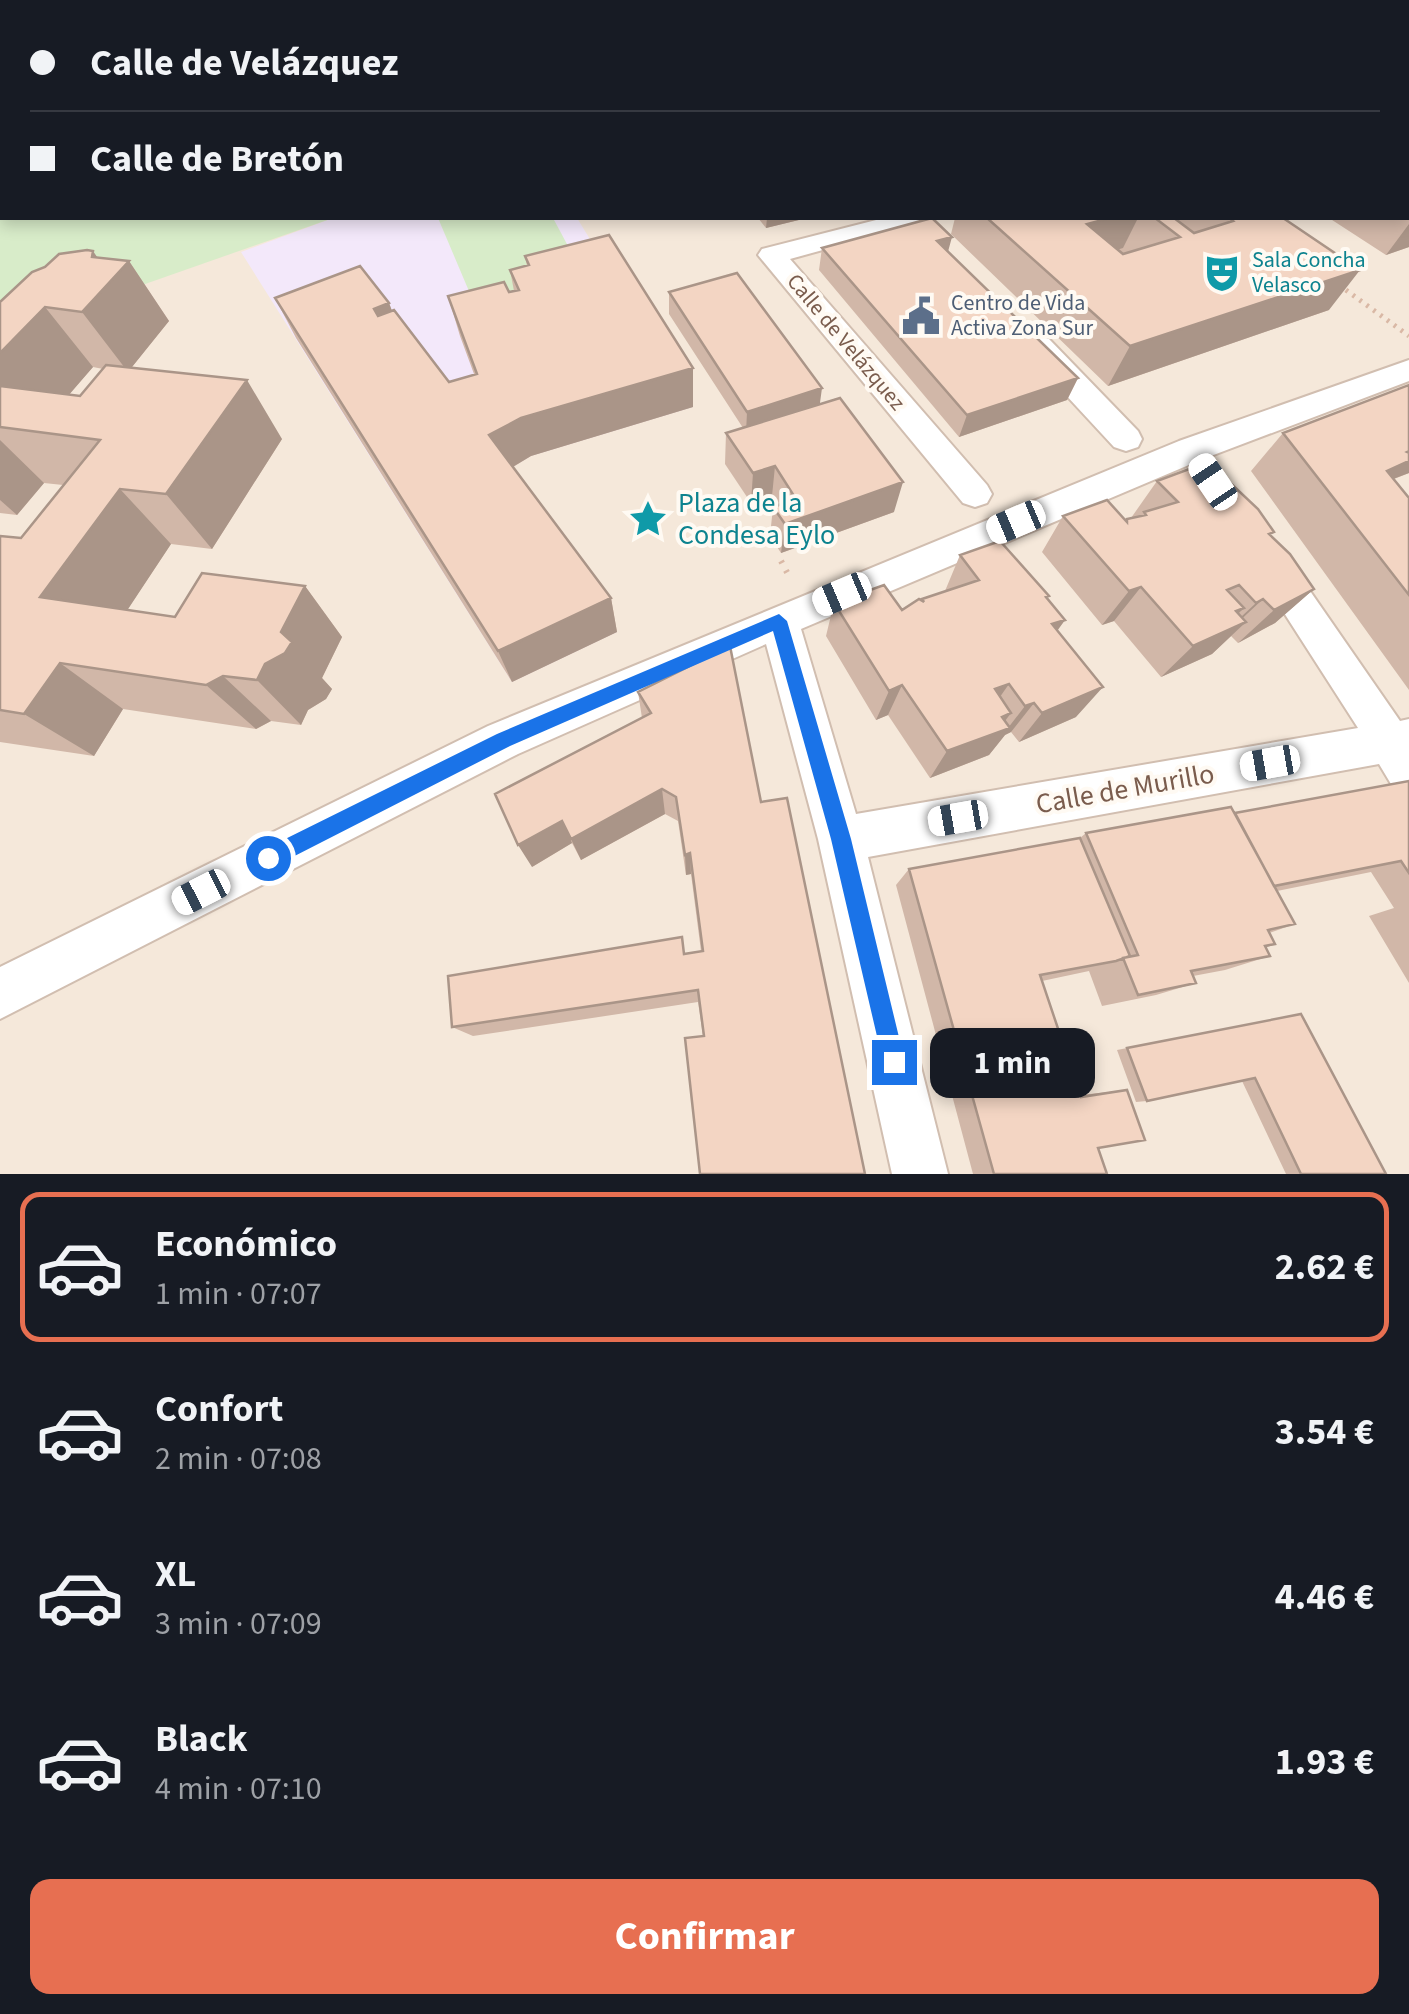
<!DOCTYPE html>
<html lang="es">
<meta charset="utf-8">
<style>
body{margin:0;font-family:"Source Sans 3",sans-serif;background:#20242c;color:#f1f3f6;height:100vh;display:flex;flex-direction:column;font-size:38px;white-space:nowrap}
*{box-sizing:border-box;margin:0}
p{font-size:32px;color:#9ea1a6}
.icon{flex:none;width:55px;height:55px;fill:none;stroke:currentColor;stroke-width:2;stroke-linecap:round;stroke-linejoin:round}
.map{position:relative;height:1174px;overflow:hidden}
.panel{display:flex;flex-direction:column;background:#171b24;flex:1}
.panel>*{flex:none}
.banner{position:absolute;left:0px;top:0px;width:1410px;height:220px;box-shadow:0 5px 15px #0003;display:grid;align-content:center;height:220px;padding:0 30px;background:#171b24}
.end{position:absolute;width:45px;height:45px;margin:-22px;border:12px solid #1a73e8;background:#fff;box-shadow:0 0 0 5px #fff}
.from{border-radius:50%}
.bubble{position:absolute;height:70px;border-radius:20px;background:#171b24;box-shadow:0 5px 15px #0003;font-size:32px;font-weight:700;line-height:70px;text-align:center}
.car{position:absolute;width:30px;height:60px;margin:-30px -15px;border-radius:12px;box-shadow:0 0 8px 2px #0007;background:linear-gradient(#fff 24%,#345 0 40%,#fff 0 76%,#345 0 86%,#fff 0)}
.banner b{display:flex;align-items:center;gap:35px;height:95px;font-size:38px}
.banner b+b{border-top:2px solid #363941}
.banner i{width:25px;height:25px;background:#f1f3f6}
ul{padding:18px 0 0;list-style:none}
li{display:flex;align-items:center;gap:30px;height:150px;margin:0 20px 15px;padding:0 10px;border:5px solid transparent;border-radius:20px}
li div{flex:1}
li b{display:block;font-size:38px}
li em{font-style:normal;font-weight:700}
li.active{border-color:#e76f51}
li>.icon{width:90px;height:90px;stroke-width:1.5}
.primary-button{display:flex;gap:20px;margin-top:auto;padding:20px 30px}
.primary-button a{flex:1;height:115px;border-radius:20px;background:#e76f51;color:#fff;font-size:40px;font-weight:700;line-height:115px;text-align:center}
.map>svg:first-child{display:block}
</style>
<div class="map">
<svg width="1409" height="1174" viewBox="0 0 1409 1174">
<rect width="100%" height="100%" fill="#fdf6ec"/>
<path fill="#f5e8da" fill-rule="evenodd" d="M0 0H1409V1174H0ZM2 2H1408V218H2Z"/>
<path fill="#f3e8fa" d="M333 218H577L693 407 531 456 501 474 617 632 512 682 241 252Z"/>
<path fill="#d8ecc9" d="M55 0H833L56 2Z
M11 218H333L0 335V220Z
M438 218H553L583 274 474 303Z"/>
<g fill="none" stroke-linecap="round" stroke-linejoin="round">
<path stroke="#dcd0c4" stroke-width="32" stroke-dasharray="32 16" stroke-linecap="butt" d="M936 2 948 0"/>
<g stroke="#d1beb0" stroke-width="4">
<path id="street" d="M1409 84V98L1408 99V85Z
M884 218H925L921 223 790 259 987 485 992 494 987 503 975 507 963 503 758 255 762 249Z
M1038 336 1049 339 1138 431 1142 439 1138 447 1126 451 1114 447 1027 353 1023 346 1027 339Z
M1409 360V381L1203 459 801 629 856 814 1358 728 1252 563 1257 552 1270 548 1283 552 1400 721 1409 719V795L1394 789 1379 764 868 857 948 1174H892L818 839 766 644 518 754 0 1019V967L488 726 1179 441Z"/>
</g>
<g stroke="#d6c0b0" stroke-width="6">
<path id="secondary" d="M1159 0H1189L1190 2H1160Z
M2 191V213L0 214V192Z"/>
</g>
<g stroke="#dad1cd" stroke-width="5">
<path id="primary" d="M1073 0H1103L1104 2H1075Z
M1191 0H1223L1224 2H1193Z
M1408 102H1409V123H1408Z"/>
</g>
<path stroke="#d9b8a5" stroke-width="4" stroke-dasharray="1 4" stroke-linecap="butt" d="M879 0 885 2"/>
<path stroke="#d9b8a5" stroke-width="5" stroke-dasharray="2.5 6" stroke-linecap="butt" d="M1339 285 1409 336"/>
<path stroke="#d9b8a5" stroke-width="6" stroke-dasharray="2.5 8" stroke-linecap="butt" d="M781 561 790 578"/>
<use href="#street" fill="#fff" fill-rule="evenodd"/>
<use href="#secondary" fill="#fff" fill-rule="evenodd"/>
<use href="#primary" fill="#fbd9a5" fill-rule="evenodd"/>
</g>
<path fill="#d1b7a8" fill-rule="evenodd" d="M1261 0H1409V75L1408 76V2H1264Z
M1408 182 1409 183V247L1386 255 1329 218H1408Z
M758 218H807L766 228Z
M955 218H1283L1329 310 1108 386 951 234Z
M822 248 948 252 1078 378 1067 400 959 437 819 270Z
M525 256 693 407 531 456 513 467 611 598 617 632 512 682 296 338 275 298 389 303 392 311 449 382 474 374 460 336 448 296 514 291 510 270 527 266Z
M98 258 129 261 169 321 131 368 282 439 212 549 171 544 127 610 175 617 305 586 342 637 322 678 332 689 326 699 308 710 301 725 271 721 256 729 123 709 94 756 0 742V536L21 538 63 485 44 483 17 515 0 513V302ZM93 367 103 369 80 396 69 394Z
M669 292 820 404 894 512 781 553 770 536 773 507 777 505 772 496 751 503 725 464 726 433 743 428 669 314Z
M1409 385V473L1394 479 1409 498V690L1251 471 1283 433Z
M1157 481 1270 536 1314 589 1275 623 1238 643 1231 636 1212 654 1161 677 1114 621 1102 625 1042 552 1063 516 1126 521 1131 518Z
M960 555 1049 596 1047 598 1065 620 1057 630 1076 717 1019 742 1011 732 1005 735 989 755 930 778 888 715 876 720 826 636 834 603 902 610 922 599 945 591Z
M638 692 761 802 787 798 703 1036 698 1002 473 1036 452 1027 684 954 701 951 691 874 686 875 678 821 665 814 581 860 572 843 532 867 642 718Z
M1409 781V983L1369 916 1394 908 1371 872 1277 891 1295 924 1269 933 1275 944 1265 948 1270 956 1225 970 1193 976 1196 983 1156 995 1102 1006 1089 971 1042 981 1080 1095 1127 1090 1098 1148 1107 1174H973L896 885 909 869 1080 838 1086 833 1235 813Z
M1301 1014 1386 1174H1286L1242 1081 1147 1101 1136 1102 1117 1050Z"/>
<path fill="#aa9588" d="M1291 0H1317L1316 2H1290Z
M0 18 2 22V80L0 81Z
M767 218H807L766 228Z
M1110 218H1138L1123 248 1070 264 1087 224Z
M1409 224V247L1386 255Z
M952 237 946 259 937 241Z
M93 251 112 279 129 261 169 321 128 372 82 312Z
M1360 270 1329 310 1108 386 1130 346Z
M389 303 404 343 390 349 374 309Z
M45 307 93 367 37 432 0 411V353Z
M693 368V407L531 456 501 474 489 435 521 418Z
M1078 378 1067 400 959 437 967 415Z
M247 380 282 439 212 549 166 494Z
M822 388 819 410 746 433 747 412Z
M0 440 44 483 17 515 0 500Z
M1409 451V473L1393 479 1348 508Z
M775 466 772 496 751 503 753 473Z
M903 482 894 512 781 553 785 524Z
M120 489 171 544 103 647 40 597Z
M305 586 342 637 322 678 332 689 326 699 308 710 301 725 257 680Z
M1141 587 1114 621 1102 625 1129 591Z
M1314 589 1275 623 1238 643 1274 610Z
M611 598 617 632 512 682 498 651Z
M1263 599 1232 628 1246 622 1212 654 1161 677 1193 646 1236 611 1244 608 1215 636 1227 630 1256 603Z
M1065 620 1042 652 1052 624Z
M60 663 123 709 94 756 24 714Z
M223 676 271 721 256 729 206 685Z
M1009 684 988 714 995 689Z
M902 685 888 715 876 720 889 691Z
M1103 687 1076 717 1019 742 1042 713Z
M1034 703 1011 732 1005 735 989 755 930 778 947 751 1011 713 996 733 1008 728 1025 706Z
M662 789 665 814 581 860 571 839Z
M562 821 572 843 532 867 518 845Z
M690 853 691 874 686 875 685 855Z"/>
<path fill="#f3d5c3" stroke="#aa9588" stroke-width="2.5" d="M1408 182 1409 183V210L1408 209Z
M932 218 952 237 937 241 1078 378 967 415 822 248Z
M987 218H1110L1087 224 1123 254 1180 237 1155 218H1174L1194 233 1233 221 1229 218H1283L1360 270 1130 346Z
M609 235 693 368 521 418 489 435 611 598 498 651 275 298 360 266 389 303 374 309 378 316 394 310 449 382 477 374 448 296 504 282 509 292 519 290 510 270 529 265 525 256Z
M87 250 93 251 92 257 129 261 82 312 45 307 0 353V302L32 272 45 267 59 254Z
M737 273 822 388 747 412 669 292Z
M106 365 247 380 166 494 120 489 40 597 175 617 202 573 305 586 281 632 292 642 285 653 265 664 257 680 223 676 206 685 60 663 24 714 0 710V536L21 538 100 440 0 427V386L80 396Z
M1409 385V451L1407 452 1409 453V461L1387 471 1409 498V595L1283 433Z
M840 398 903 482 785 524 773 507 796 499 775 466 753 473 726 433Z
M1208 462 1258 509 1274 532 1269 534 1290 554 1314 589 1274 610 1263 599 1256 603 1239 585 1227 590 1244 608 1236 611 1246 622 1193 646 1141 587 1129 591 1063 516 1107 500 1127 522V519L1146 515 1144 512 1178 502 1157 481Z
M1000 541 1049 596 1046 597 1065 620 1052 624 1103 687 1042 713 1034 703 1025 706 1009 684 995 689 1011 713 1002 717 1010 728 947 751 902 685 889 691 834 603 884 585 902 610 919 599 924 602 922 599 979 580 960 555Z
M730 646 761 802 787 798 865 1174H700L685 1038 704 1036 698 990 452 1027 448 976 682 937 684 954 703 951 690 853 685 855 676 797 662 789 571 839 562 821 518 845 495 794 651 713 638 692Z
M1409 781V873L1401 861 1274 886 1235 813Z
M1231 807 1295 924 1268 930 1275 944 1265 946 1270 956 1191 971 1196 983 1138 995 1123 958 1138 955 1086 833Z
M1080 838 1130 956 1116 961 1040 975 1081 1097 1127 1090 1145 1140 1098 1148 1107 1174H994L909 869Z
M1301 1014 1386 1174H1301L1255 1078 1147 1101 1127 1048Z"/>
<path fill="#1a73e8" d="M779 614 787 621 851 839 905 1062 902 1070 894 1074 886 1070 883 1062 831 839 773 631 510 746 275 866H261V851L497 734Z"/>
<defs>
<g id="theatre-bare" transform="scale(3)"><path d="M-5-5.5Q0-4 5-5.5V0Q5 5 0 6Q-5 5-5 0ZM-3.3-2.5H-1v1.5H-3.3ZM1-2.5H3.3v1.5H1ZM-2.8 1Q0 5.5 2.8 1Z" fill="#0f9aa8" stroke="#fffaf3" stroke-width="2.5" paint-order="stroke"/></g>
<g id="civic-bare" transform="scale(3)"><path d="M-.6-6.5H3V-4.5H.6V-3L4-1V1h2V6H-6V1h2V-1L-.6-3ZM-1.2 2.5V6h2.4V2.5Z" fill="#5c6f8a" stroke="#fffaf3" stroke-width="2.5" paint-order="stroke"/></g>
<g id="sight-bare" transform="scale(3)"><path d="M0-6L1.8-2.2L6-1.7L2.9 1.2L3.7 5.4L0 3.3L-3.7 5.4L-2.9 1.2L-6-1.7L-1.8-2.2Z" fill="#0f9aa8" stroke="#fffaf3" stroke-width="2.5" paint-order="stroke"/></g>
</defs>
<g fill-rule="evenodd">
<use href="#theatre-bare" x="1222" y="273"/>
<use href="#civic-bare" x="921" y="316"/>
<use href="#sight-bare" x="648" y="519"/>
</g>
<g text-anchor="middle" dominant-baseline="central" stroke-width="8" stroke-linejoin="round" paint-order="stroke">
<g font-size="22" fill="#0d838f" stroke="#fffaf3" text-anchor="start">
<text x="1252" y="260">Sala Concha<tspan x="1252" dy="25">Velasco</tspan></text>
</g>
<g font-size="22" fill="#4e5e75" stroke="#fffaf3" text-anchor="start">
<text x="951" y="303">Centro de Vida<tspan x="951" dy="25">Activa Zona Sur</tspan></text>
</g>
<g font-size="22" fill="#7a5c4d" stroke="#fffaf3">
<text transform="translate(846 342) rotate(50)">Calle de Velázquez</text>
</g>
<g font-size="28" fill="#0d838f" stroke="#fffaf3" text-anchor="start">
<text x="678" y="503">Plaza de la<tspan x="678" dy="32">Condesa Eylo</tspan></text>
</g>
<g font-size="28" fill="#7a5c4d" stroke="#fffaf3">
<text transform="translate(1125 789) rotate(-10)">Calle de Murillo</text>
</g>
</g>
</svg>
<i class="end from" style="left:268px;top:858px"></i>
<i class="end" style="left:894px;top:1062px"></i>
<div class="bubble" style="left:930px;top:1028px;width:165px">1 min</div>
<i class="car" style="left:1213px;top:482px;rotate:326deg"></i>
<i class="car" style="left:1016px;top:522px;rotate:247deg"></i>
<i class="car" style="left:842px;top:594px;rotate:247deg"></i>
<i class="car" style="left:1270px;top:763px;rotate:260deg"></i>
<i class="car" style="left:958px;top:818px;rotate:260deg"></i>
<i class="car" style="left:201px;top:892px;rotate:243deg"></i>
<div class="banner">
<b><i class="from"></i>Calle de Velázquez</b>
<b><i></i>Calle de Bretón</b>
</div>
</div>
<section class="panel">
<ul>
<li class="active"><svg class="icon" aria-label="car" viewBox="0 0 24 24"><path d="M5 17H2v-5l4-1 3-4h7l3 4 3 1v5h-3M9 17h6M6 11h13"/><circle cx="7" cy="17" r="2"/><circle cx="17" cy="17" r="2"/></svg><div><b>Económico</b><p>1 min · 07:07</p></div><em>2.62 €</em></li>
<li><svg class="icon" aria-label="car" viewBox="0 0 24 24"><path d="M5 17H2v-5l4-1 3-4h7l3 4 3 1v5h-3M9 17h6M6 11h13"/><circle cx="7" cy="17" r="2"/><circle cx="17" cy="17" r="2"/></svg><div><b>Confort</b><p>2 min · 07:08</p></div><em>3.54 €</em></li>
<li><svg class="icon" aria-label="car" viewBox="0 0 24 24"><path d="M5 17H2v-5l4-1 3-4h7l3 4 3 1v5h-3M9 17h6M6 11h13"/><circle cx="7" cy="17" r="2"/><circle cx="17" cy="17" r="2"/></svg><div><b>XL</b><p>3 min · 07:09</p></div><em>4.46 €</em></li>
<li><svg class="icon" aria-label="car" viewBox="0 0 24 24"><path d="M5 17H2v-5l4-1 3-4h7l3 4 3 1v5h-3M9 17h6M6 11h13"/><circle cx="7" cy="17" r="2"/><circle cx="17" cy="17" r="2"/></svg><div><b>Black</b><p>4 min · 07:10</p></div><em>1.93 €</em></li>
</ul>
<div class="primary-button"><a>Confirmar</a></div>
</section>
